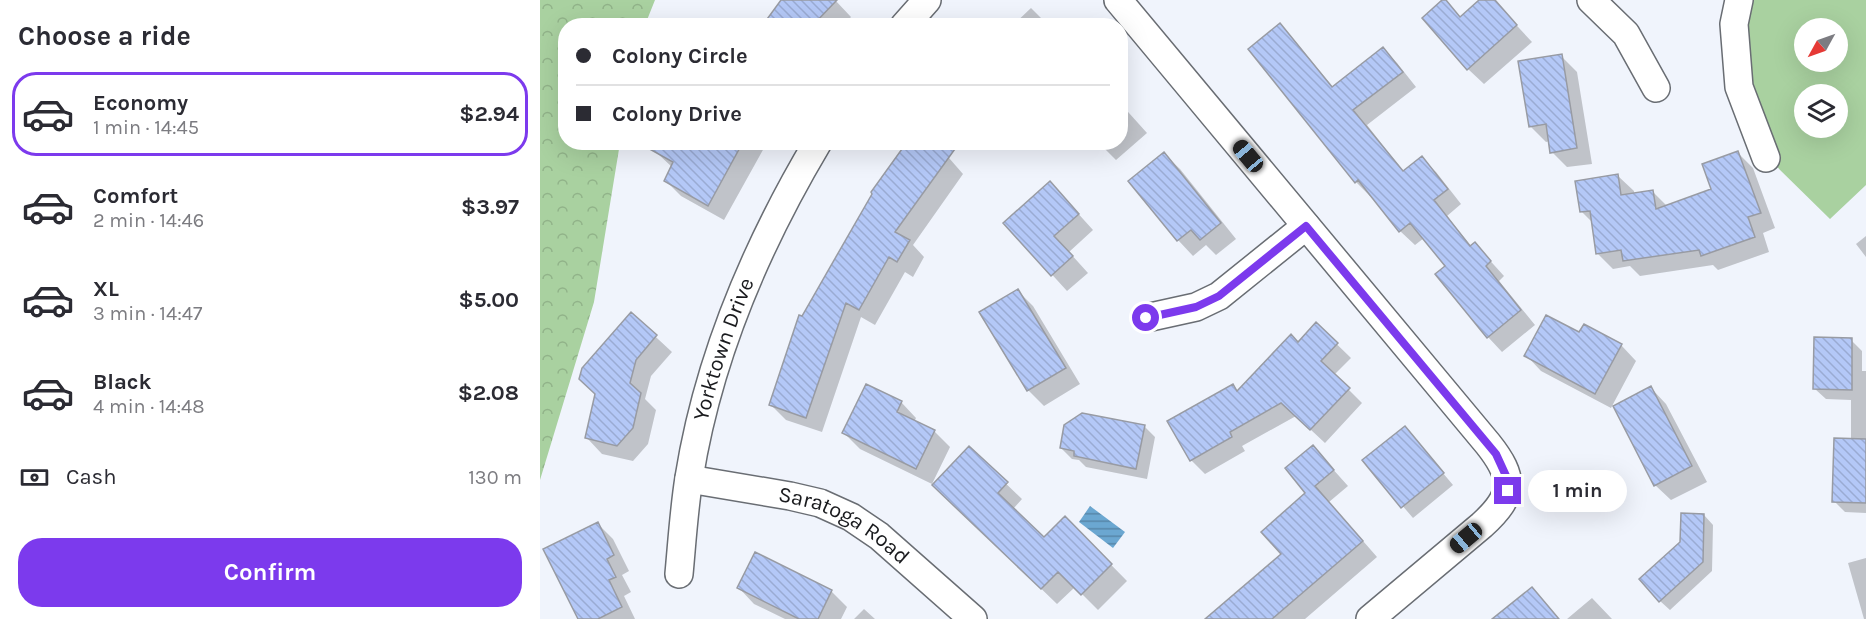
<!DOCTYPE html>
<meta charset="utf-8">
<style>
body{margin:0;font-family:Karla,sans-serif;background:#f2f2f3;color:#2b2b33;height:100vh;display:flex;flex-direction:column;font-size:22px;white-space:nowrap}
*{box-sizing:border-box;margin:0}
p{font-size:20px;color:#7c7c81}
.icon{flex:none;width:33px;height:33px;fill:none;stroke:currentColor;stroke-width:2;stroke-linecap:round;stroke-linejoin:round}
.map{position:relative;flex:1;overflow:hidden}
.details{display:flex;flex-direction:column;background:#fff;width:540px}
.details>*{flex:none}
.banner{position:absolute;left:18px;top:18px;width:570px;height:132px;border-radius:24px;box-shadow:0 6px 24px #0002;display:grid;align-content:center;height:132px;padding:0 18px;background:#fff}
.needle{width:39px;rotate:230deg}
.controls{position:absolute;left:1254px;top:18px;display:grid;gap:12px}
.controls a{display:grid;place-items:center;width:54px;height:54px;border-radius:50%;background:#fff;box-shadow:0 6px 24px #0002;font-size:30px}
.end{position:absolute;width:27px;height:27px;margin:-14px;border:8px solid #7c3aed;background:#fff;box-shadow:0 0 0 3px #fff}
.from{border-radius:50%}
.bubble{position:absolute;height:42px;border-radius:21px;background:#fff;box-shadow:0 6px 24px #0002;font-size:20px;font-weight:700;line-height:42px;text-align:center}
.car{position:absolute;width:18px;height:36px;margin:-18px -9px;border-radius:8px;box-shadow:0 0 4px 2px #0007;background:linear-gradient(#222 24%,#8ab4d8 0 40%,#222 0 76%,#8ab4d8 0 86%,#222 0)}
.banner b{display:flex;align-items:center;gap:21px;height:57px;font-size:22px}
.banner b+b{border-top:2px solid #e1e1e2}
.banner i{width:15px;height:15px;background:#2b2b33}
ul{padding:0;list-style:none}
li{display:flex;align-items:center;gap:18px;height:84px;margin:0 12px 9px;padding:0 6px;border:3px solid transparent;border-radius:24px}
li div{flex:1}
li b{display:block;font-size:22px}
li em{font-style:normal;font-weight:700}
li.active{border-color:#7c3aed}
li>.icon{width:54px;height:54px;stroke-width:1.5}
h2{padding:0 18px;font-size:27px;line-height:72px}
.pay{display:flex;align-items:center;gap:15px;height:66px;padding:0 18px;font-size:22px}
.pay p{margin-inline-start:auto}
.action{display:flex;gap:12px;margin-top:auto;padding:12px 18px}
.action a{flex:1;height:69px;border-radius:24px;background:#7c3aed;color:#fff;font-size:24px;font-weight:700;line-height:69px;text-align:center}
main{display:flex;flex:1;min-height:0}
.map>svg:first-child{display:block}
</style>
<main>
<section class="details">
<h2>Choose a ride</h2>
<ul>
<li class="active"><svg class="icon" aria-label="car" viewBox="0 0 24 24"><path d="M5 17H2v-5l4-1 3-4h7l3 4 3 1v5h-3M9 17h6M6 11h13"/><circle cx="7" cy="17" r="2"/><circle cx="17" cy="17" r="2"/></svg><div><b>Economy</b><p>1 min · 14:45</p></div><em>$2.94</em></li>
<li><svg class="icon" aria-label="car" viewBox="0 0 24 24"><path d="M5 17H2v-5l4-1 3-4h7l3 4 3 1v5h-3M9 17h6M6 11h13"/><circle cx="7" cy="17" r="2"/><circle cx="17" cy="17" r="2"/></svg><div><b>Comfort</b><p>2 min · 14:46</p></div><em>$3.97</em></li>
<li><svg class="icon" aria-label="car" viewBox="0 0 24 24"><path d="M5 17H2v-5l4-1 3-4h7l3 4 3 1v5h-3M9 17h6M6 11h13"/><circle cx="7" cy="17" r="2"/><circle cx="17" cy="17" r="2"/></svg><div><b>XL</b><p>3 min · 14:47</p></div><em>$5.00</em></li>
<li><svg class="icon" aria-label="car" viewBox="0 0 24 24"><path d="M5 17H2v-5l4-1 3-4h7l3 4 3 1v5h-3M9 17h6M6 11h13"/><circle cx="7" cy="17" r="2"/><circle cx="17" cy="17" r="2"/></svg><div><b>Black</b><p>4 min · 14:48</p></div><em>$2.08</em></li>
</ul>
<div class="pay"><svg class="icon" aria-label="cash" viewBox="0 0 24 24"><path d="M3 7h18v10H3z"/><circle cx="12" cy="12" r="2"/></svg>Cash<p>130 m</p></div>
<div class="action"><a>Confirm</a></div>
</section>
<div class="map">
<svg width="1326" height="619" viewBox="0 0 1326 619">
<defs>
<pattern id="park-crowns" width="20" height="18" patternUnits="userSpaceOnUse" patternTransform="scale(1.5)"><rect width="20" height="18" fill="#a9d1a0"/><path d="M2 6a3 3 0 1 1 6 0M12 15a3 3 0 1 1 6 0" fill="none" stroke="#91b389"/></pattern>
<pattern id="water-rules" width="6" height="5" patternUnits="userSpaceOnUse" patternTransform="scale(1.5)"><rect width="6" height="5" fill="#6ba7d1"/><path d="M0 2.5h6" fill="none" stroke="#5787a9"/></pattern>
<pattern id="building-back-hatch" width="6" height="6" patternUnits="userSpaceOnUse" patternTransform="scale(1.5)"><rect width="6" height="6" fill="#b4c8f7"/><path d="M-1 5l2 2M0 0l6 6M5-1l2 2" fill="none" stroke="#9aabd3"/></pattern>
</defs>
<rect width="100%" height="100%" fill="#f0f4fc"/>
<path fill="url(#park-crowns)" d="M0 0H115L105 25 26 26V142L80 143 54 302 0 480Z"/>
<path fill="#a9d1a0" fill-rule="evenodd" d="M1205 0H1326V185L1290 219 1231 161 1203 81ZM1264 28H1298V62H1264ZM1264 94H1298V128H1264Z"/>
<path fill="url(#water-rules)" d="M550 506 585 532 573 548 539 522Z"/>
<path fill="#0003" d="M243 0H295L311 17 303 26H224Z
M904 0 921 18 942 0H953L992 42 944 84 928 69Z
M491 8 509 26H472Z
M740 25 754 40 794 88 843 49 857 63 876 87 827 125 864 172 881 158 896 172 921 204 907 216 932 247 935 244 964 276 959 281 995 325 962 352 948 337 907 267 884 238 875 245 860 231 832 195 830 196 816 182Z
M1021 56 1037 72 1052 164 1027 167 1012 152 1010 141 1006 142 990 126Z
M580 103 607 133 576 160 561 145 555 150 548 142H580Z
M123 142H220L224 148 184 220 141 196 125 180 132 167 117 153Z
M395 142 423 174 373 245 384 257 373 277 365 272 335 325 321 317 282 432 246 420 230 404 263 318Z
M1198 153 1213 168 1235 228 1223 233 1229 252 1178 270 1173 265 1100 276 1090 266 1073 269 1057 253 1053 223 1041 211 1078 176 1094 191V195L1113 192 1127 206 1173 190Z
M624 154 640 169 696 239 676 255 666 245 653 256 638 240Z
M525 199 553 230 529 252 548 273 527 291 465 223Z
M1326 236V257L1316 244Z
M478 291 493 306 540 384 504 406 488 390Z
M91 314 132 352 111 376 105 399 116 410 108 444 93 461 62 454 47 438 57 395Z
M776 324 811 358 794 375 822 403 785 443 756 416 702 446 705 451 665 474 651 460 692 386 699 392 758 344Z
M1040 334 1081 345 1096 361 1071 408 1001 371 986 355Z
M1311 340 1322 351V371H1326V513L1305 512 1294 501 1311 440V400L1286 399 1275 389Z
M1111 388 1126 404 1167 482 1131 500 1115 485Z
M361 402 376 418 374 422 394 431 410 447 392 484 320 449 304 433Z
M604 426 615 437 607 479 546 467 539 460 532 459 521 448Z
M865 428 913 485 873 518 824 461Z
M773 447 808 486 789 502 837 557 765 619H667L743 554 767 493Z
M429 448 482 499 473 509 504 539 525 518 587 581 558 610 535 587 517 604 410 500Z
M1164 515 1173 525 1172 571 1130 610 1120 601 1141 542Z
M58 524 73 539 89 571 82 575 91 592 84 596 95 619H39Z
M1326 558V619H1324L1308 563Z
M199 588 291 591 307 607 301 619H245L214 604Z
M1052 598 1072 619H1027Z
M324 609 335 619H314Z"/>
<path fill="url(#building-back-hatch)" stroke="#989ba3" stroke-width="1.5" d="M241 0H297L272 26H222Z
M902 0H906L920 17 939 0H955L977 25 927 70 882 18Z
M740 23 792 87 843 47 863 72 813 110 863 171 882 156 908 189 894 200 930 246 935 242 951 261 946 266 981 310 947 338 895 274 905 266 870 223 859 232 818 180 815 183 708 49Z
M1022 54 1037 148 1010 153 1006 124 989 127 978 61Z
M97 142H203L168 206 124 181 133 162Z
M367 142H420L355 232 370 240 357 262 349 257 319 310 306 303 266 418 229 405 259 315 262 316 332 194 331 192Z
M1198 151 1221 213 1208 217 1215 237 1161 256 1159 250 1083 261 1081 250 1056 254 1050 211 1040 212 1035 181 1078 174 1081 195 1113 190 1116 209 1171 189 1162 164Z
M624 152 681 223 660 240 651 230 637 241 588 181Z
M510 181 539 214 514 236 533 256 511 276 463 223Z
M478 289 526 368 487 391 439 312Z
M91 312 117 335 96 360 90 383 101 393 93 428 77 446 45 438 55 394 39 379 42 368Z
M1006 315 1039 332 1044 324 1082 344 1055 394 984 356Z
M776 322 798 343 781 361 810 388 770 430 741 403 690 432 692 437 650 461 627 421 693 384 697 391 751 334 758 342Z
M1274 337 1312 338V390L1273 389Z
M326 384 362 401 357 412 395 430 376 469 302 433Z
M1111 386 1152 466 1114 486 1073 406Z
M542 413 605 425 596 469 534 456V451L520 448 524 425Z
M865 426 904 473 861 508 822 460Z
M1294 438 1326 439V503L1292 502Z
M773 445 794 470 775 486 823 541 732 619H665L741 554 721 532 765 493 745 468Z
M429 446 468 482 458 493 504 537 525 516 572 564 541 595 518 572 501 589 392 485Z
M1141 513 1164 514 1163 562 1119 602 1099 579 1140 542Z
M58 522 74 555 67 559 76 577 69 580 82 607 58 619H38L3 549Z
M215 552 292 590 278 619H259L197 588Z
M992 587 1019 619H952Z"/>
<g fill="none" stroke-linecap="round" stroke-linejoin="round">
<g stroke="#696d73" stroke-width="30">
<g id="minor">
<path d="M578 0 948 444C975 478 975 495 942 525L830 619"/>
<path d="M1051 0 1086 34 1116 88"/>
<path d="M1199 0 1194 24 1199 87 1226 158"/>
<path d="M364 26 387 0"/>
<path d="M606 318 656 307 679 296 766 226"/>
<path id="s1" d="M149 479 250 496 280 503 311 517 339 536 433 619"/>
<path id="s2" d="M139 574C142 542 144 509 149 478 168 358 216 246 278 142"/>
</g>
</g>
<use href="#minor" stroke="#fff" stroke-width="27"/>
</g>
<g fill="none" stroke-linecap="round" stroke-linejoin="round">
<path stroke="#7c3aed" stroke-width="8" d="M606 318 656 307 679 296 766 226 956 454 967 478 968 491"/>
</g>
<g text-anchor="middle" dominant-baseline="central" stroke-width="5" stroke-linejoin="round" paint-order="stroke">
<g font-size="22" fill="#191a1d" stroke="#f0f4fc">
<text stroke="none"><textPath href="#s2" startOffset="230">Yorktown Drive</textPath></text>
<text stroke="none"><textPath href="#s1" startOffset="164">Saratoga Road</textPath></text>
</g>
</g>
</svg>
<div class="controls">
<a><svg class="needle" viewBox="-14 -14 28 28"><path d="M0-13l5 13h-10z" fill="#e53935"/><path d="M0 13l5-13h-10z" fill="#7c7c81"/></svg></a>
<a><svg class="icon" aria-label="layers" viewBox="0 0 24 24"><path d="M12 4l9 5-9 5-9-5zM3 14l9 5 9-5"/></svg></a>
</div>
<i class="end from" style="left:606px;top:318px"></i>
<i class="end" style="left:968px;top:491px"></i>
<div class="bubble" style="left:988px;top:470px;width:99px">1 min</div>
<i class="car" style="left:708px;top:156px;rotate:320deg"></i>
<i class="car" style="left:926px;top:538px;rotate:230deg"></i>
<div class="banner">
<b><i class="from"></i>Colony Circle</b>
<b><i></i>Colony Drive</b>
</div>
</div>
</main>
